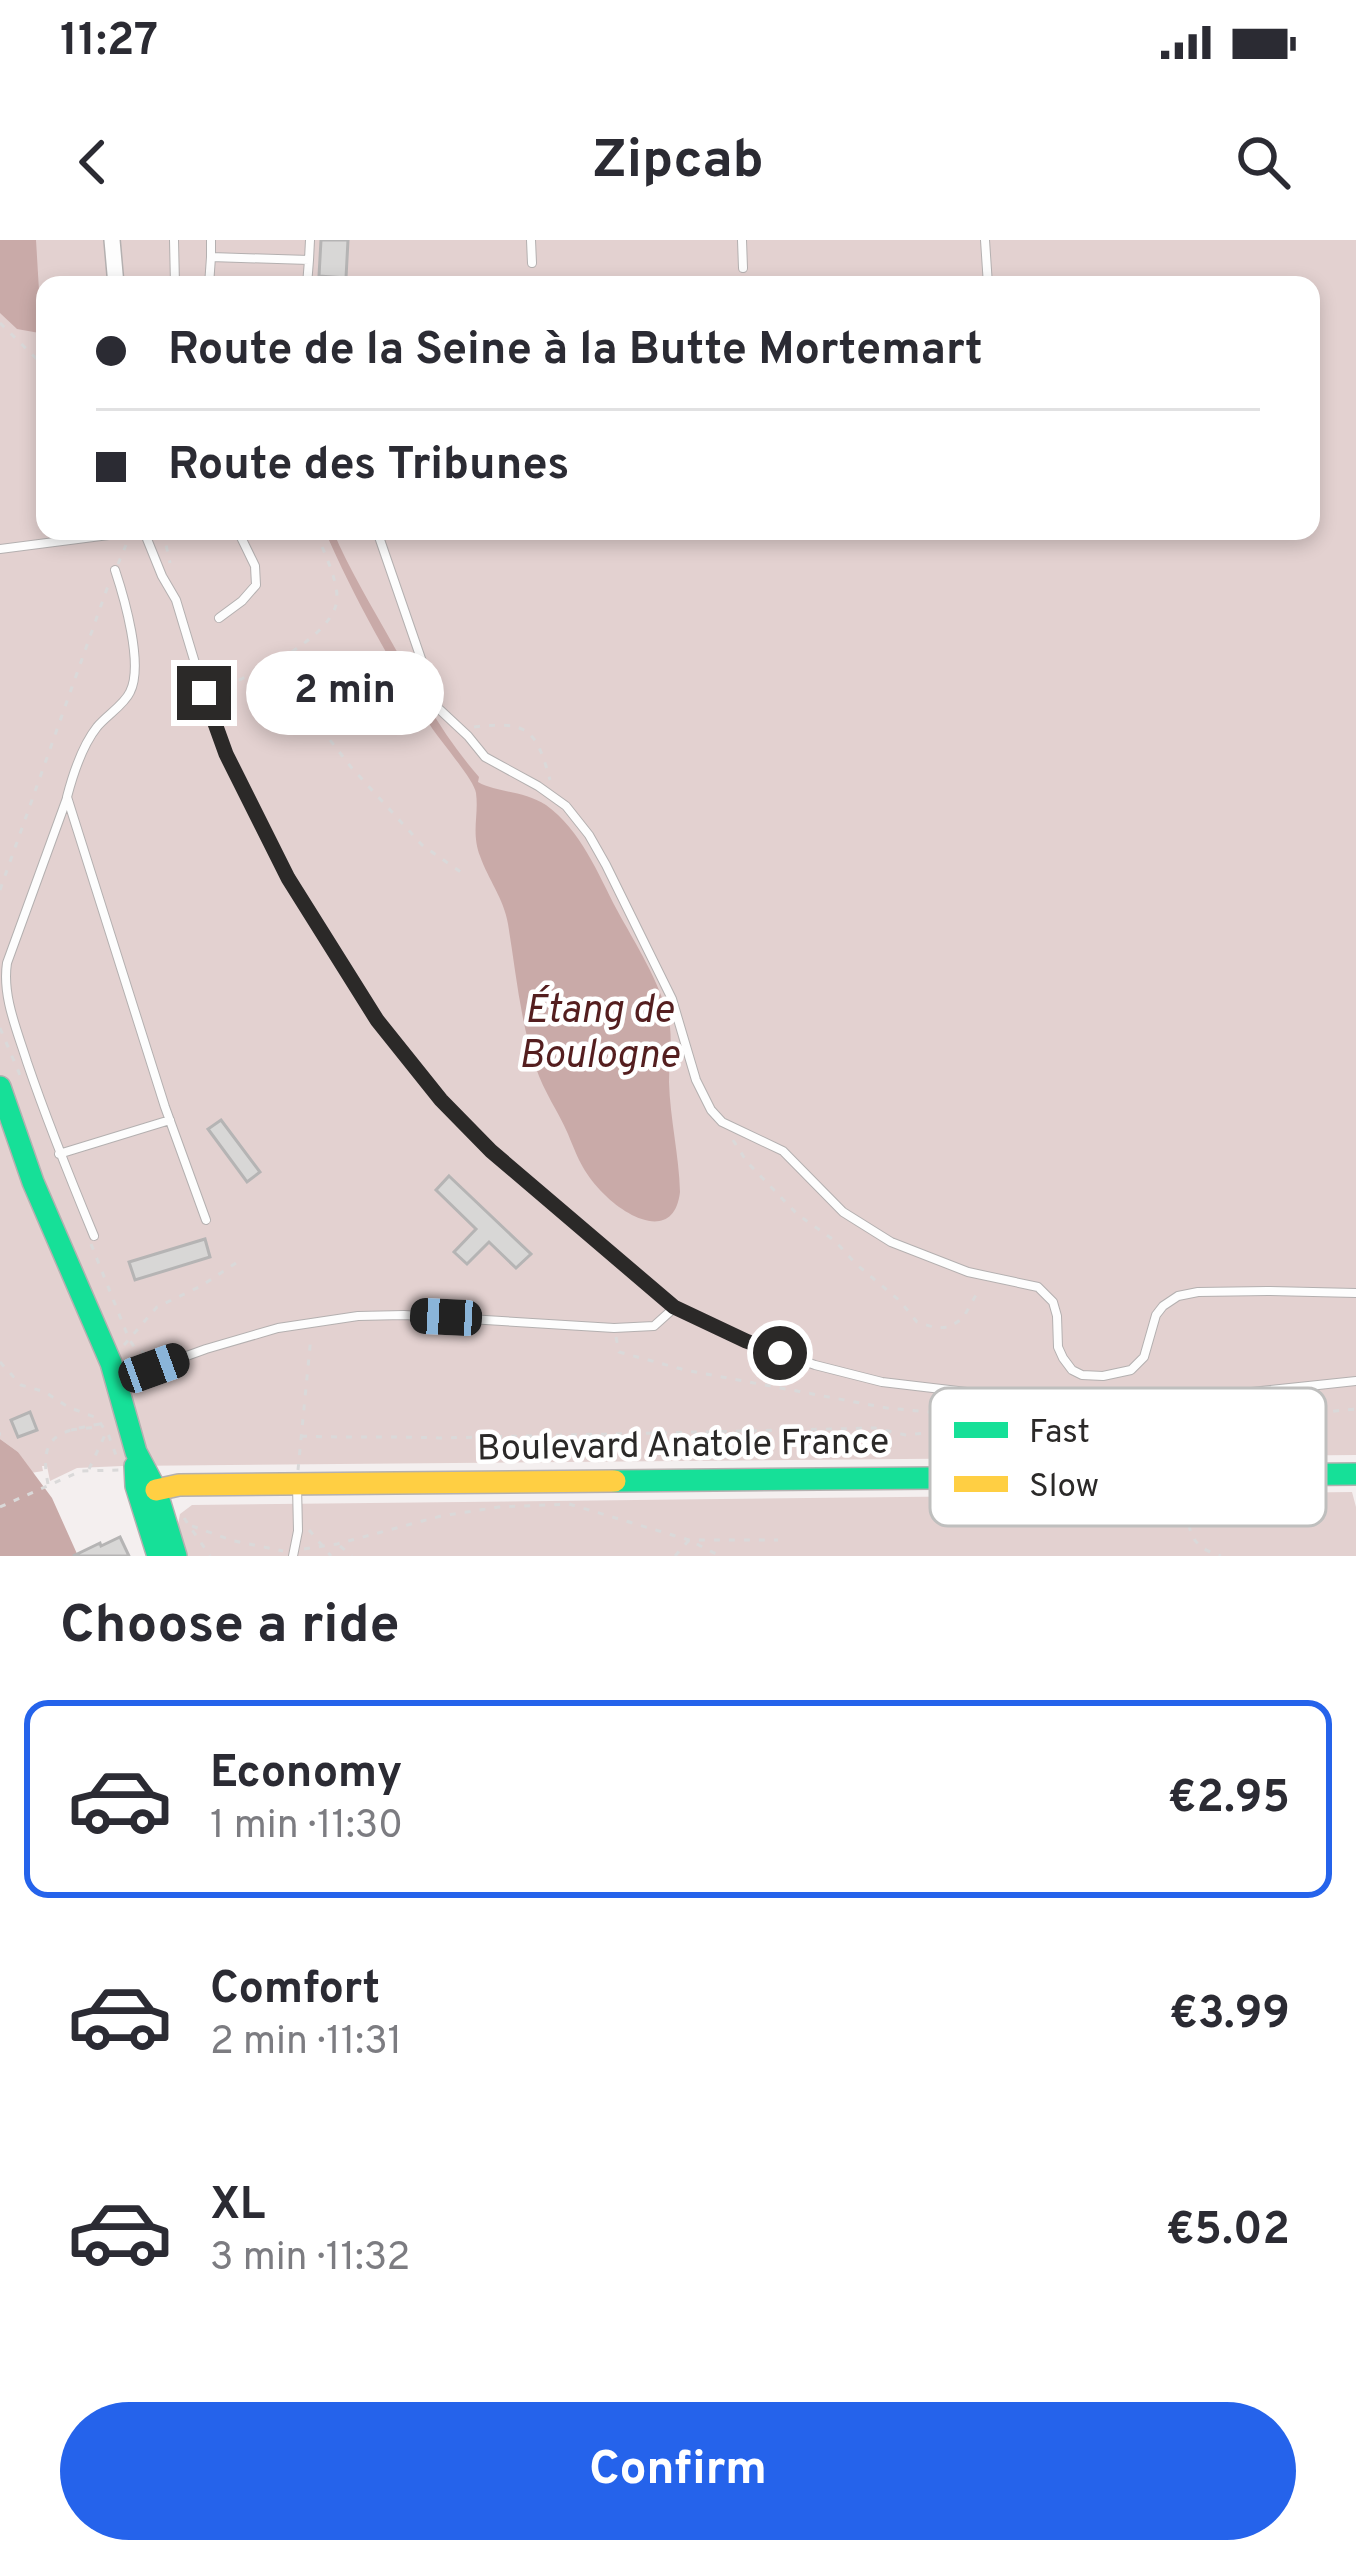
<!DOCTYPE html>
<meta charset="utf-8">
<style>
body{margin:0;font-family:Overpass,sans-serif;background:#f2f2f3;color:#2b2b33;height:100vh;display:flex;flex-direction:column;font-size:45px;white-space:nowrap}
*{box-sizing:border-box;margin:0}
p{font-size:39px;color:#7c7c81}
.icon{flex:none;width:66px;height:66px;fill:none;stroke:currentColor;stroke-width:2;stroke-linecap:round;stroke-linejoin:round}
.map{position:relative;height:1316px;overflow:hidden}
.details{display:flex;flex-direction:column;background:#fff;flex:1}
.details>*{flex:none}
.hud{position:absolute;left:36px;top:36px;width:1284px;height:264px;border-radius:24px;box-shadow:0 6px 18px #0003;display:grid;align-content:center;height:264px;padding:0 60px;background:#fff}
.end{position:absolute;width:54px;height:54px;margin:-27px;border:15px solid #2b2928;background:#fff;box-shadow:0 0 0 6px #fff}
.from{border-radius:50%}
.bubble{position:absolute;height:84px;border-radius:42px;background:#fff;box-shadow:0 6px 18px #0003;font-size:39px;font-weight:700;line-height:84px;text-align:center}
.car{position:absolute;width:36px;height:72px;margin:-36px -18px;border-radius:15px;box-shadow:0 0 9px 3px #0007;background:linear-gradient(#222 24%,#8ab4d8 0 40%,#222 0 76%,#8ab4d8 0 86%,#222 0)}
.hud b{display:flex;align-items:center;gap:42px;height:114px;font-size:45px}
.hud b+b{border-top:3px solid #e1e1e2}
.hud i{width:30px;height:30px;background:#2b2b33}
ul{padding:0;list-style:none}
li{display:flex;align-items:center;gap:36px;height:198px;margin:0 24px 18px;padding:0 36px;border:6px solid transparent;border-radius:24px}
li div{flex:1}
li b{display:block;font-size:45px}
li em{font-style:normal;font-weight:700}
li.active{border-color:#2563eb}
li>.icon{width:108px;height:108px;stroke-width:1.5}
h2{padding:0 60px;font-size:54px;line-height:144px}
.action{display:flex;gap:24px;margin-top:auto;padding:24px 60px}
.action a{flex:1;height:138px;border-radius:72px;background:#2563eb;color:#fff;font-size:48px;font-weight:700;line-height:138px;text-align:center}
.status{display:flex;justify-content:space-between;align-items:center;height:84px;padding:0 60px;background:#fff;direction:ltr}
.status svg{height:33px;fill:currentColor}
header{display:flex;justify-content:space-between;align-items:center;height:156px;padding:0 60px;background:#fff;font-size:54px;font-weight:700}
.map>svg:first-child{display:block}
</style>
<div class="status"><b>11:27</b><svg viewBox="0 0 49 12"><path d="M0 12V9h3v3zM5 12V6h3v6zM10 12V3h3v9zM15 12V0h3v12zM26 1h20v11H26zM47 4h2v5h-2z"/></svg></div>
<header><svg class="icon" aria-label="back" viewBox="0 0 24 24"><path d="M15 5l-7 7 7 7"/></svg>Zipcab<svg class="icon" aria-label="search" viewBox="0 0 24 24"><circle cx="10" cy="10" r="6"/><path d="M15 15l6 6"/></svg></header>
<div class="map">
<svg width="1356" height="1316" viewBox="0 0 1356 1316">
<rect width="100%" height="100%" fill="#f4efef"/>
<path fill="#e3d1d0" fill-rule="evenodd" d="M0 0H1356V1215L122 1226 77 1228 50 1241 47 1226H42L43 1231 31 1233 18 1212 0 1199ZM45 45H1311V291H45Z
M1352 1252 1356 1267V1316H186L177 1290 180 1274 192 1265Z"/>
<path fill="#c9aaa8" d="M0 0H36L40 67 45 76V94L17 89 0 73Z
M325 291H333C349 329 371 365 391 401 418 449 443 496 479 537L478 542C497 553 523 550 546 565 581 590 598 634 617 670 636 705 664 748 670 787 672 806 669 824 669 842 670 879 679 915 680 952 674 1002 628 978 605 955 584 934 579 921 568 894 558 871 544 852 536 828 520 781 516 732 508 684 504 659 488 639 480 616 471 592 479 575 476 553 474 539 439 500 430 485 392 425 353 356 325 291Z
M0 1199 18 1212 52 1258 78 1316H0Z"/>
<path fill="#d8d7d6" stroke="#b5b4b4" stroke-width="3" d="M321 0H348L346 38 319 36Z
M221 880 260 932 247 942 208 889Z
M449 936 531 1014 516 1028 489 1002 467 1024 454 1012 476 989 436 950Z
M205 999 210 1017 135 1040 129 1022Z
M30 1172 37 1190 18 1197 11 1180Z
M120 1297 129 1316H73L100 1303 101 1306Z"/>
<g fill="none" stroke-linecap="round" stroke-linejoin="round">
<g stroke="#b4b0b0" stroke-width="10">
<path id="lane" d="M174 0 175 45
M531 0 532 23
M742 0 743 28
M985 0 988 45
M211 17V0
M309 20 310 0
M209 45 211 17 309 20 307 45
M377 291 438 468 468 496 485 517 538 546 566 566 589 595 606 625 672 759 696 840 711 870 722 882 783 911 843 972 891 1002 968 1032 1038 1047 1053 1062 1057 1076 1058 1107 1063 1118 1072 1130 1082 1135 1103 1136 1131 1130 1144 1117 1156 1075 1163 1066 1178 1056 1198 1052 1268 1051 1356 1053
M145 294 162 336 176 360 204 453 226 514 257 579 288 638 377 780 441 860 491 911 674 1068 746 1101 815 1125 882 1142 992 1155 1099 1159 1205 1157 1356 1141
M0 309 132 292
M115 330C124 357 144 425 130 452 124 465 107 475 97 487 82 506 73 534 67 557L165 867 206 980
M219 378 242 361 256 345 255 326 238 291
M67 558 7 723C2 756 17 790 27 822 47 881 70 938 94 996
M59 914 170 880
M123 1139 206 1109 278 1088 358 1076 404 1075 614 1088 654 1086 674 1068
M293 1316 298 1291 297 1245"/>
</g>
<g stroke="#b4b0b0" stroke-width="18">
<path id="street" d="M112 0 116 45"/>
</g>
<g stroke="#b4b0b0" stroke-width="24">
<path id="fast" d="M0 847 33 942 111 1123 136 1212 156 1250 176 1316
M135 1226 136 1246 158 1316
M615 1241 1356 1234"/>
</g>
<g stroke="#b4b0b0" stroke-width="24">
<path id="slow" d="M156 1250 179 1245 615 1241"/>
</g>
<path stroke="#dad9d9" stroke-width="3" stroke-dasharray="6 9" stroke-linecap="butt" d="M0 83 45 127
M163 291 170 323
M118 324 126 305
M251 436 287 450 298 459 351 527 422 605 465 635
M211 451C244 440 339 397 337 356 336 335 323 311 316 291
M474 487C527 481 536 488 550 540
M0 650 109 343
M0 788 20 835
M733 900 747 922 797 974 835 1001 856 1024 900 1061 917 1082 936 1088 950 1087 963 1078 980 1048
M91 1004 129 1099 135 1108 150 1116
M616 1097 619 1112 685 1130 887 1168 929 1172 945 1170 987 1179 1059 1181 1115 1186
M124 1105 157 1067 201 1046 236 1023
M0 1122 21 1145 45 1152 68 1167 97 1178 109 1196 117 1218
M71 1190 97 1187
M0 1194H1
M301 1196C347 1198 393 1196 440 1198L875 1188 906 1195 971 1188 1078 1194 1163 1181 1239 1180 1356 1169
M89 1229 105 1195
M298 1230 311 1096
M48 1244C38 1195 59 1191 100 1184
M1187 1255C1188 1288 1187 1306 1221 1316
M0 1267 81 1231 119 1230
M184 1278 210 1316
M192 1286 234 1301 283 1311
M309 1290 331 1316
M340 1306 352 1316
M304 1309 337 1304 441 1276 499 1267 569 1264 689 1300H778
M675 1316 689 1300 720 1316"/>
<use href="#lane" stroke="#fdfdfd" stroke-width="8"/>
<use href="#street" stroke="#fdfdfd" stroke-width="15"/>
<use href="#fast" stroke="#16e098" stroke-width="21"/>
<use href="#slow" stroke="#ffcf43" stroke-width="21"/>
</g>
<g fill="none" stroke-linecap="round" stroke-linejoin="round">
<path stroke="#2b2928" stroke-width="15" d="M204 453 226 514 288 638 377 780 441 860 491 911 674 1067 746 1101 780 1113"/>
</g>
<g text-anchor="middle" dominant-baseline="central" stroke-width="9" stroke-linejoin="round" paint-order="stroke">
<g font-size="36" fill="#2b2928" stroke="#fff">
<text transform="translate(683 1207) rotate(-1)">Boulevard Anatole France</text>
</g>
<g font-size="39" font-style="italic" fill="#541e1f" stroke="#fff">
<text x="599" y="772">Étang de<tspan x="599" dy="45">Boulogne</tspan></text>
</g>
</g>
<rect x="930" y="1148" width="396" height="138" rx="18" fill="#fff" stroke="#bfbfbe" stroke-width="3"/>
<rect x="954" y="1182" width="54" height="16" fill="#16e098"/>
<rect x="954" y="1236" width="54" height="16" fill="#ffcf43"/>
<g font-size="33" fill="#2b2928">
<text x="1029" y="1202">Fast</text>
<text x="1029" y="1256">Slow</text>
</g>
</svg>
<i class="end from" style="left:780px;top:1113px"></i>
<i class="end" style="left:204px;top:453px"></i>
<div class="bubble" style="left:246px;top:411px;width:198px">2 min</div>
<i class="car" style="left:446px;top:1077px;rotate:273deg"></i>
<i class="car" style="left:154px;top:1128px;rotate:70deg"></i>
<div class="hud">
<b><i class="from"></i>Route de la Seine à la Butte Mortemart</b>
<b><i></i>Route des Tribunes</b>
</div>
</div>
<section class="details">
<h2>Choose a ride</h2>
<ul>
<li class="active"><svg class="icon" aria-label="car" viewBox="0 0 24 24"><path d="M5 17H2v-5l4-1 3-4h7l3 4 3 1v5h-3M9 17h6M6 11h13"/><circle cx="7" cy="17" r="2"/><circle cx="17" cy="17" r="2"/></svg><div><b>Economy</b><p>1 min · 11:30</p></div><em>€2.95</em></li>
<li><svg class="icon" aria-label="car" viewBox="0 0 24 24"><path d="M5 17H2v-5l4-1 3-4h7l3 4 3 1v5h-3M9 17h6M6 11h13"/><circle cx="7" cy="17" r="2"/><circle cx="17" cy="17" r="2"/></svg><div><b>Comfort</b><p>2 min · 11:31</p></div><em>€3.99</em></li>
<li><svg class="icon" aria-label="car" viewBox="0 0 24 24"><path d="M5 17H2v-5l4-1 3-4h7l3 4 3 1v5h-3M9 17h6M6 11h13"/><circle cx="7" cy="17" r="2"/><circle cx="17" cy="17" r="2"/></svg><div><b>XL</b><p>3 min · 11:32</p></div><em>€5.02</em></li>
</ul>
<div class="action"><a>Confirm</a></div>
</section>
